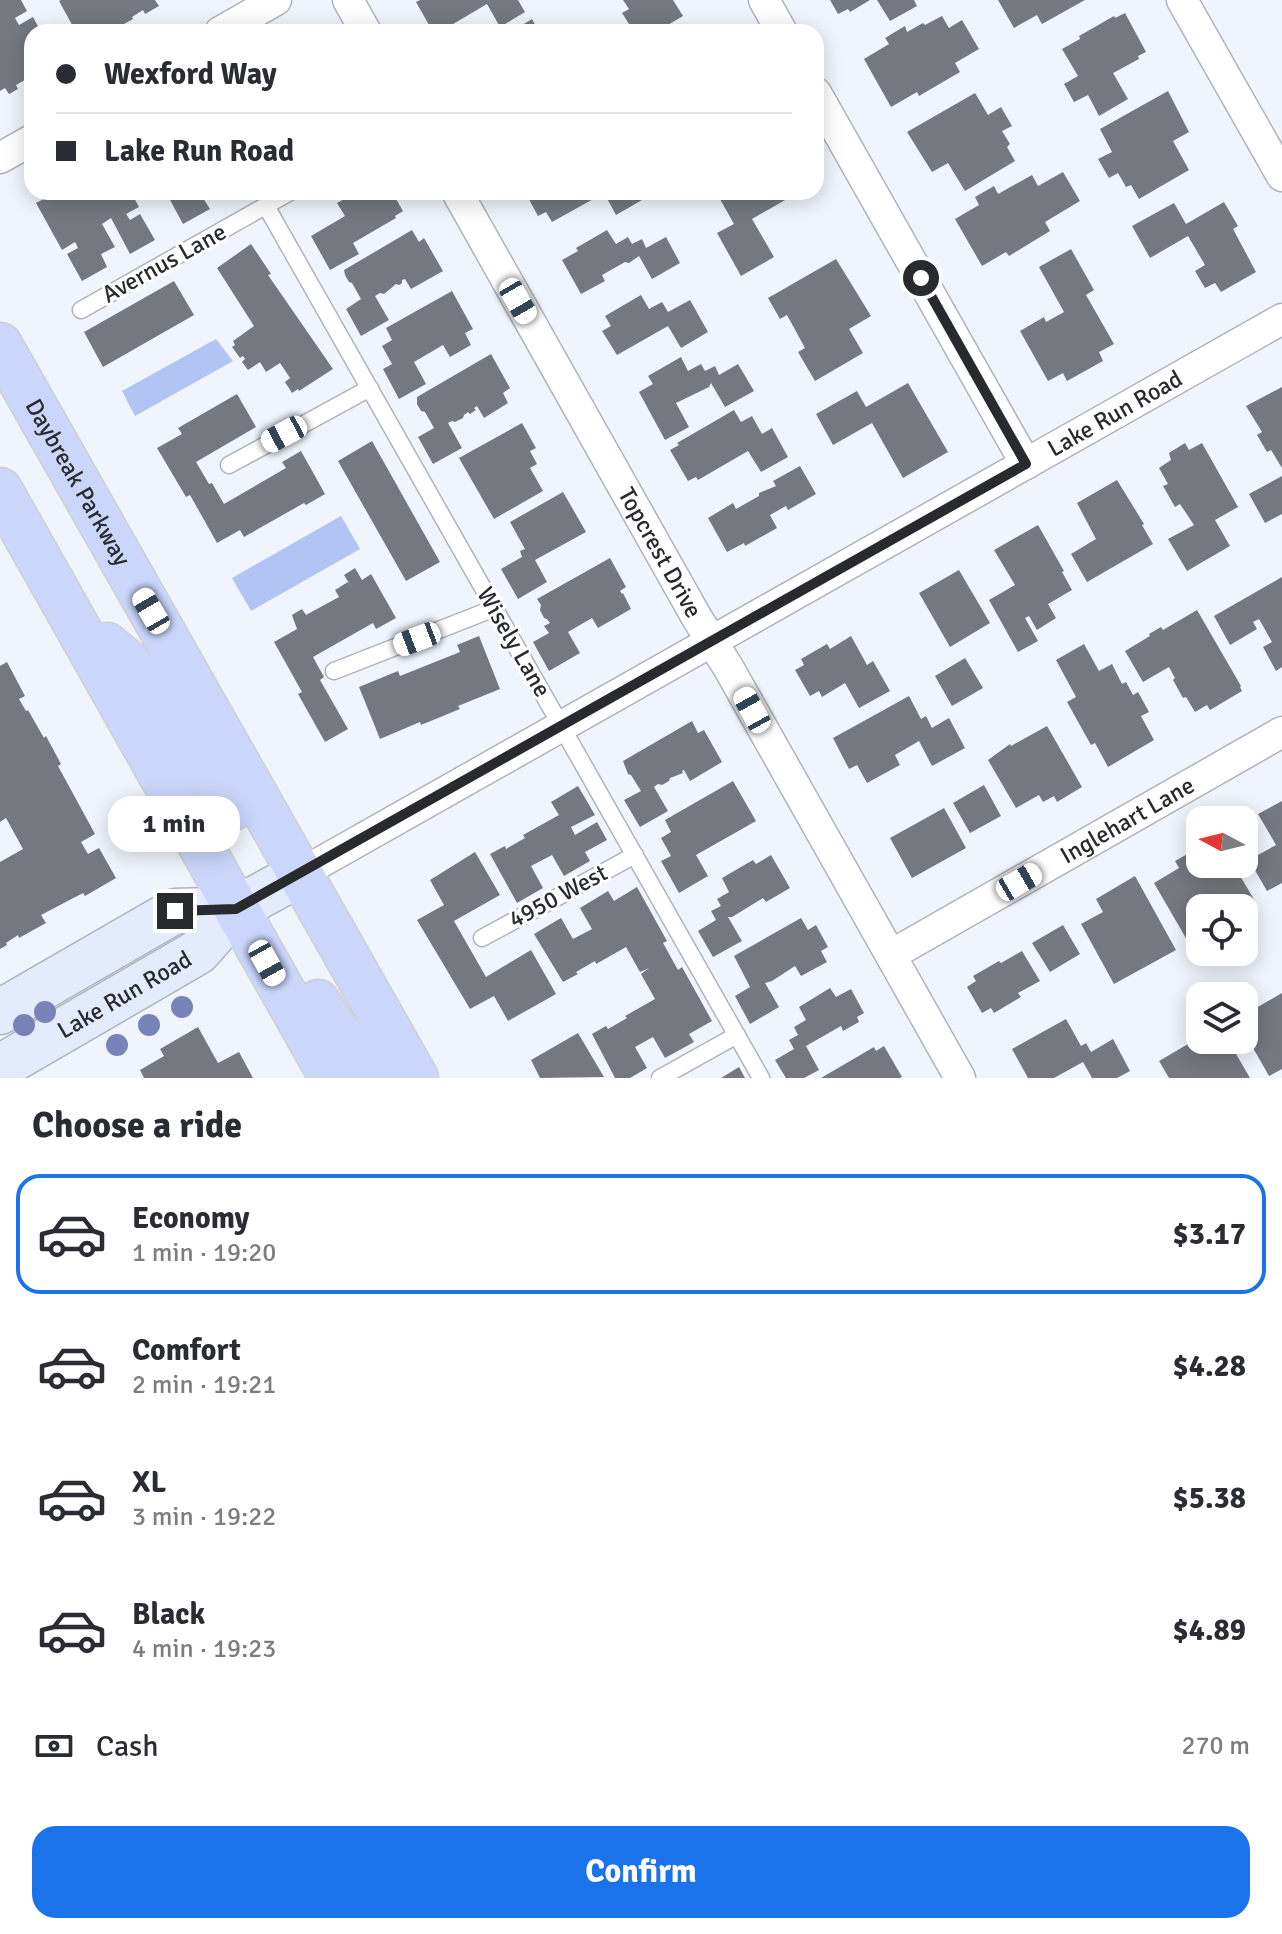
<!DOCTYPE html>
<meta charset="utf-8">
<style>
body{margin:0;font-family:Signika,sans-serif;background:#f7f7f7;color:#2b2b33;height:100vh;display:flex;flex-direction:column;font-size:30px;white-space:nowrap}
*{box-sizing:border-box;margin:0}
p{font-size:26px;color:#7c7c81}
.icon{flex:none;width:44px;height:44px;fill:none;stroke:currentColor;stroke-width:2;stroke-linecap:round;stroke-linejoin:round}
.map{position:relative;height:1078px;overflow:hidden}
.sheet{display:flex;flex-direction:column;background:#fff;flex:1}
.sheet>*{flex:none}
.banner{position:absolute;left:24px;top:24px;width:800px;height:176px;border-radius:24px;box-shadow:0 4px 20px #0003;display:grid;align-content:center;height:176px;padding:0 32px;background:#fff}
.needle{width:52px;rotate:277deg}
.controls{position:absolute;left:1186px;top:806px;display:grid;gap:16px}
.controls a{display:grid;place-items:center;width:72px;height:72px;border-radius:16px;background:#fff;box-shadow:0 4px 20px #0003;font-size:40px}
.end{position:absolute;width:36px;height:36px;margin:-18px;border:10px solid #292a2d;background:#fff;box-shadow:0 0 0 4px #fff}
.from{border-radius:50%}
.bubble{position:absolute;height:56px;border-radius:24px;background:#fff;box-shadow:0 4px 20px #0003;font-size:26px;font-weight:800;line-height:56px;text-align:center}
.car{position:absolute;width:24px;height:48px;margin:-24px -12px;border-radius:10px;box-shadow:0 0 6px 2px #0007;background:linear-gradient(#fff 24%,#345 0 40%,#fff 0 76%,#345 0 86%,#fff 0)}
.banner b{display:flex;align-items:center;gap:28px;height:76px;font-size:30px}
.banner b+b{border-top:2px solid #e1e1e2}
.banner i{width:20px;height:20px;background:#2b2b33}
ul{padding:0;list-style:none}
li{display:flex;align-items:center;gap:24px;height:120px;margin:0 16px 12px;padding:0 16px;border:4px solid transparent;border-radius:24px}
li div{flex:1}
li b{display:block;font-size:30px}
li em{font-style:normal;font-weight:800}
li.selected{border-color:#1a73e8}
li>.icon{width:72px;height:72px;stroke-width:1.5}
h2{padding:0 32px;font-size:36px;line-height:96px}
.pay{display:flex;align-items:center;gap:20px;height:88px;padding:0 32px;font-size:30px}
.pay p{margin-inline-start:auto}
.cta{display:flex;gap:16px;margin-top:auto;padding:16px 32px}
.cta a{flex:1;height:92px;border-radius:24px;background:#1a73e8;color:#fff;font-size:32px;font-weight:800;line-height:92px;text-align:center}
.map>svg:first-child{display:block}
</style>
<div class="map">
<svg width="1282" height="1078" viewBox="0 0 1282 1078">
<rect width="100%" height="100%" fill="#f0f4fc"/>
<path fill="#b1c4f4" d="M216 339 233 361 135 416 122 391Z
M341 516 360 549 251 611 232 578Z"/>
<path fill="#75787f" d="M0 0H21L27 11 15 18 19 25 33 17 41 32H32V76L16 85 18 89 9 94 5 88 0 91Z
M61 0H155L159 6 145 14 143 10 132 17 133 19 117 28 119 32H76L59 1Z
M420 0H518L525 12 500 27 487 4 443 30 441 28 433 32 416 2Z
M623 0H673L683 16 656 32H634L622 13 629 9Z
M830 0H870L850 12 848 9 838 14Z
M877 0H914L917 6 890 21Z
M998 0H1085L1042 24 1037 15 1014 28Z
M1125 13 1146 52 1138 56 1139 59 1113 73 1128 99 1099 116 1088 95 1074 102 1064 84 1078 76 1062 49 1080 39 1079 36 1114 16 1115 18Z
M942 16 949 28 962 20 979 49 955 63 960 72 919 96 917 92 891 107 864 59 889 44 885 38 905 26 907 32 923 23 925 25Z
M532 19 539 32H503L516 25 517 28Z
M1168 91 1189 132 1173 141 1189 170 1139 199 1131 185 1126 187 1118 173 1109 178 1098 159 1112 152 1100 129Z
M975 93 988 115 1001 107 1012 126 1002 131 1010 144 1007 147 1015 161 965 191 948 163 932 172 907 132Z
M1063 172 1080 201 1045 222 1050 231 1009 256 1006 252 982 266 955 219 979 205 975 197 994 186 998 194 1032 175 1038 186Z
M64 192H131L139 207 126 214 130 220 140 214 155 240 130 254 111 218 102 224 115 247 101 254 107 267 82 281 67 254 78 248 75 242 62 250 36 203 51 195 53 199Z
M180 192H213L203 198 210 209 183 224 169 198Z
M357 192H392L403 211 395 216 396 218 353 243 359 254 330 270 311 236 345 216 337 203Z
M525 192H637L642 200 616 215 604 193 552 222 546 212 538 216Z
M716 192H799L752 219 774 257 741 276 717 233 734 224Z
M1224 202 1238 226 1233 229 1256 272 1221 292 1215 283 1205 288 1195 271 1205 265 1188 236 1150 258 1132 226 1174 203 1186 224Z
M412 230 419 242 424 238 443 271 411 289 405 279 402 280V283L399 285 396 284 384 294 380 293 375 296 389 320 361 336 346 309 361 299 352 283 349 282 345 275 344 270Z
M607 230 616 244 628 237 632 244 642 239 646 248 666 237 680 263 652 279 639 256 629 263 625 262 602 275 605 281 581 294 562 260 578 251 576 248Z
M251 244 271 274 268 275 333 369 299 391 298 389 292 393 285 382 290 378 280 363 266 372 260 362 248 370 242 362 245 359 243 356 240 358 232 347 235 345 233 341 254 326 217 268Z
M1071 249 1094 290 1086 295 1114 344 1099 352 1103 361 1067 381 1063 373 1048 381 1020 331 1044 317 1046 322 1064 312 1039 267Z
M836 259 871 316 849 329 863 353 815 381 798 352 805 348 787 315 780 319 768 298Z
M174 281 194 315 103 367 84 332Z
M452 291 473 329 465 333 471 345 450 357 443 345 414 362 426 384 399 399 383 369 392 364 382 346 392 340 386 328Z
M641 295 649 309 662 302 668 312 690 300 708 332 681 348 668 326 617 355 602 331 611 326 605 316Z
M491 354 510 388 503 393 508 403 484 418 477 406 474 408 476 410 470 414 468 412 464 415 463 418 455 422 452 421 448 423 462 448 433 464 418 437 434 428 425 412 421 411 417 404V397Z
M681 357 688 371 701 364 705 371 715 366 719 375 738 364 754 391 725 407 711 383 709 387 676 403 689 427 665 440 639 392 653 384 648 376Z
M908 383 948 452 903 478 872 423 833 445 816 414 857 391 866 407Z
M1282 387V468L1271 450 1267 452 1257 435 1262 432 1246 406Z
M237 394 256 427 196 462 209 484 212 483 224 504 286 468 282 462 301 451 325 494 306 505 304 503 244 537 240 530 217 543 190 495 186 497 157 448 182 434 178 428Z
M734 410 741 422 752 416 762 434 772 428 788 457 761 472 748 451 698 480 696 477 688 481 670 450 679 445 677 443Z
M522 423 536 448 530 451 537 464 530 468 543 491 494 519 459 458Z
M372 441 440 562 406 581 338 461Z
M1185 443 1189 450 1202 443 1238 507 1215 520 1230 546 1187 571 1168 539 1194 525 1180 504 1175 507 1163 486 1168 484 1159 468 1171 460 1169 453Z
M800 466 816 494 788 510 786 506 770 515 777 528 745 546 744 543 727 552 708 518 733 503 736 509 759 496V493L776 486 773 481Z
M1282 476V514L1265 523 1249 494Z
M1117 480 1144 524 1142 525 1153 544 1087 582 1071 554 1096 539 1077 503Z
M563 492 586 532 535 560 547 582 518 599 501 569 522 557 520 551 525 549 510 522Z
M1038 525 1064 571 1062 572 1072 590 1048 604 1056 618 1037 630 1029 616 1025 618 1038 641 1018 652 989 600 1015 585 994 550Z
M610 558 626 587 620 591 622 594 623 593 631 609 598 628 592 618 568 632 580 653 549 671 533 642 549 633 544 626 550 623 547 619 544 618 540 610 541 605 537 599Z
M355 568 362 580 371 574 396 618 376 629 373 623 313 657 324 677 320 680 348 729 325 742 298 694 302 692 274 642 297 629 292 615 302 609 306 615 339 597 335 590 348 582 352 588 344 575Z
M959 570 990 623 950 647 919 593Z
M1282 577V667L1276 671 1263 647 1272 642 1259 619 1253 622 1257 629 1230 645 1214 616Z
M1197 610 1241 686 1240 687 1242 691 1210 710 1207 705 1195 712 1186 697 1183 698 1173 680 1175 678 1169 667 1143 682 1125 651 1150 636 1149 634 1161 627 1163 630Z
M479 636 500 689 458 706 460 709 421 725 420 722 380 739 359 687 398 671 400 676 460 652 457 645Z
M851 636 867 665 873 661 890 691 859 708 845 683 822 697 819 691 810 696 795 670 804 665 801 659 827 644 830 649Z
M1084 644 1099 671 1112 664 1122 684 1126 682 1133 695 1138 692 1149 712 1141 716 1154 740 1108 767 1095 743 1091 745 1067 702 1076 697 1056 660Z
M965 658 983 688 952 706 935 676Z
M7 662 25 696 19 699 26 711 28 710 44 738 46 736 61 764 58 766 95 834 81 842 88 854 99 848 116 878 85 896 83 893 41 915 46 923 19 938 18 935 6 943 7 945 0 949V862L23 849 6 818 0 822V666Z
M909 696 921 719 926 716 932 728 949 718 965 748 932 766 919 741 895 755 900 765 867 783 857 765 849 769 833 738Z
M692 721 698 733 704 730 722 762 690 781 684 770 682 771 683 773 670 778 669 781 662 785 658 784 654 787 668 811 640 827 624 800 641 791 631 775 628 774 623 761Z
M1047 726 1082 787 1057 802 1054 796 1043 802 1039 795 1016 808 988 760 1010 744 1011 746Z
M733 781 756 821 696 855 708 876 679 893 661 861 671 856 661 838 671 832 665 820Z
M984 785 1001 816 970 833 953 803Z
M578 786 595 815 571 827 575 835 597 822 607 840 585 852 590 861 564 876 552 855 531 866 543 888 517 903 490 854 505 846 506 849 525 838 523 835 559 815 551 802Z
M1282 801V883L1267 891 1249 860 1276 845 1258 814Z
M944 808 966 848 912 878 890 838Z
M1200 847V864H1233L1255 901 1242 908H1200V933L1187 940 1154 883 1179 868 1175 861Z
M475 852 500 895 454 921 486 977 531 950 556 994 508 1021 494 996 470 1009 417 920 444 905 430 880Z
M771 855 790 888 766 902 763 898 732 917H728L742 941 713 957 698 931 716 920 711 911 721 906 717 899 729 892 722 878 753 860 756 864Z
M1135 876 1176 950 1114 984 1081 924 1103 912 1096 899Z
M637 887 667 941 663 943 678 970 682 967 712 1021 689 1034 694 1042 665 1058 653 1037 635 1047 647 1068 630 1078H615L592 1034 606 1026 608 1029 627 1018 625 1016 655 999 641 974 649 968 640 972 626 947 596 964 595 961 576 972 578 974 563 982 534 934 561 918 573 939 592 929 580 908 608 891 614 901Z
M801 918 808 930 816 925 828 947 821 951 827 962 801 976 795 966 772 981 765 983 779 1007 750 1024 735 996 750 987 734 956Z
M1063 925 1080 954 1050 972 1032 943Z
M1022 951 1040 981 1018 993 1021 997 994 1013 991 1008 982 1013 967 987 976 981 973 976 999 961 1001 963Z
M830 988 836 997 851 989 864 1013 857 1017 859 1022 843 1031 841 1026 806 1046 819 1070 804 1078H786L775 1060 794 1049 789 1040 798 1035 794 1027 806 1020 799 1007Z
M1282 993V1069L1269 1076 1244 1032V1015Z
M1066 1019 1081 1046 1086 1043 1091 1052 1113 1039 1130 1071 1117 1078H1092L1083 1062 1054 1078H1028L1012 1049Z
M198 1027 218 1063 239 1052 253 1078H144L140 1070 164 1056 160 1049Z
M578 1033 604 1077 540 1078 531 1060Z
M1200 1037V1040H1228L1250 1078H1169L1159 1061Z
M884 1046 902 1077 900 1078H821L874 1047 876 1051Z
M739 1067 745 1078H721Z"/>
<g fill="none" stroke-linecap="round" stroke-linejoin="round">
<g stroke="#b0b3bb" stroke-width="19">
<path id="lane" d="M266 206 761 1078
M81 310 290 192
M229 465 370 388
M334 671 495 608
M482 938 635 855
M660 1078 737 1035"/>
</g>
<g stroke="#b0b3bb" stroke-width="33">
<g id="street">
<path d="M348 0 366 32"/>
<path d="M764 0 782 32"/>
<path d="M1182 0 1282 176"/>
<path d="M220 32 276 0"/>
<path d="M816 93 1026 464"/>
<path d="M0 158 32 140"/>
<path id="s1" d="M457 192 697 618 728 667 960 1078"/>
<path id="s2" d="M300 874 1282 319"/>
<path id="s3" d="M891 955 1282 732"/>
</g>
</g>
<g stroke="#b0b3bb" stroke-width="47">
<g id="secondary">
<path d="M0 1012 175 911 236 909"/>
<path id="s4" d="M0 1067 198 952 236 909 300 874"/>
</g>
</g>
<g stroke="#d0d0d1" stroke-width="47">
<g id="primary">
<path id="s5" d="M0 345 416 1078"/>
<path d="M0 490 332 1078"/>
<path d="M107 645 130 664 207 767 233 808"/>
<path d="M318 1002 331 1023 373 1078"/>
</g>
</g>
<use href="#lane" stroke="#fff" stroke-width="16"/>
<use href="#street" stroke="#fff" stroke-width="30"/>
<use href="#secondary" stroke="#e4ebfd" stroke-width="44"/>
<use href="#primary" stroke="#cad7fb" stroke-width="44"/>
</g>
<g fill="#7883b8">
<circle cx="182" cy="1007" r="11"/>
<circle cx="45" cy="1012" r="11"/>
<circle cx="24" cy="1025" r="11"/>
<circle cx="149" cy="1025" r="11"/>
<circle cx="117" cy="1045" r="11"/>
</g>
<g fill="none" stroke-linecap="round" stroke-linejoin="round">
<path stroke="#292a2d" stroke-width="10" d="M175 911 236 909 1026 464 921 278"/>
</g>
<g text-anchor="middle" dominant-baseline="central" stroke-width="6" stroke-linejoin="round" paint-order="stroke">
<g font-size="24" fill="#292a2d" stroke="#fff">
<text transform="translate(164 263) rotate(-29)">Avernus Lane</text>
<text stroke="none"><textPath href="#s2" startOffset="936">Lake Run Road</textPath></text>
<text stroke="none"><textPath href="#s5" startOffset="158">Daybreak Parkway</textPath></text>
<text stroke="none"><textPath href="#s1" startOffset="414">Topcrest Drive</textPath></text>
<text transform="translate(514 642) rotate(60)">Wisely Lane</text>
<text stroke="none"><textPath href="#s3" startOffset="272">Inglehart Lane</textPath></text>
<text transform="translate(558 896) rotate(-28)">4950 West</text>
<text stroke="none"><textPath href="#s4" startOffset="144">Lake Run Road</textPath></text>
</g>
</g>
</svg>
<div class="controls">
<a><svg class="needle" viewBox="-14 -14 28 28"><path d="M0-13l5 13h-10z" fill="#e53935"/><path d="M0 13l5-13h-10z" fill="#7c7c81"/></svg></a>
<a><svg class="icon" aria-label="locate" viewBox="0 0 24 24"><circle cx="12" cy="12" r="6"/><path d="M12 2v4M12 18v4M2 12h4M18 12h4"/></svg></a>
<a><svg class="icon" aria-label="layers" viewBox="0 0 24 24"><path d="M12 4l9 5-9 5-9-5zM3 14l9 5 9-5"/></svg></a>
</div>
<i class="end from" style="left:921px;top:278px"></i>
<i class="end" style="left:175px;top:911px"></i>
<div class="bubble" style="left:108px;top:796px;width:132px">1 min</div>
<i class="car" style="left:518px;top:301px;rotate:150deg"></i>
<i class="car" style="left:284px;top:434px;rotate:242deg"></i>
<i class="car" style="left:151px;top:611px;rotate:330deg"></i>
<i class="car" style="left:417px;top:639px;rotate:249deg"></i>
<i class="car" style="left:752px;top:710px;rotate:331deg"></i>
<i class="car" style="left:1019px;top:882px;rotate:60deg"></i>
<i class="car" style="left:267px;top:963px;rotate:151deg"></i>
<div class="banner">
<b><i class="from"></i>Wexford Way</b>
<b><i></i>Lake Run Road</b>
</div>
</div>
<section class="sheet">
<h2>Choose a ride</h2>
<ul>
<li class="selected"><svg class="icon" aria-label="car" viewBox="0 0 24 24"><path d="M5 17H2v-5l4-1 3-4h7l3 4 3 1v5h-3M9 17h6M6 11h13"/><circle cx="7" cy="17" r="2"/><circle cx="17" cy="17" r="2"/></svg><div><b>Economy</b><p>1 min · 19:20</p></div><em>$3.17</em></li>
<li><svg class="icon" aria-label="car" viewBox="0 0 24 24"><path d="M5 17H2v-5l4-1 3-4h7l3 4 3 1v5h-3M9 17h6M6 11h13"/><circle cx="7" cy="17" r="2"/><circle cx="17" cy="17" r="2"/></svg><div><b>Comfort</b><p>2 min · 19:21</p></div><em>$4.28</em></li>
<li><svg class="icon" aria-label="car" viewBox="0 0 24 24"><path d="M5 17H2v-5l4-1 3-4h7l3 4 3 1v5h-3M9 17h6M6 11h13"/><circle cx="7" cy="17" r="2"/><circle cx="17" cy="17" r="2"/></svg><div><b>XL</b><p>3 min · 19:22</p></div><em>$5.38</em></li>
<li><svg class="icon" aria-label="car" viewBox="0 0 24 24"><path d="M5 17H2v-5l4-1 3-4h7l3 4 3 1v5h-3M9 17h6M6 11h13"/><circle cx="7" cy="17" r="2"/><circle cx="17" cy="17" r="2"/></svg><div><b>Black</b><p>4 min · 19:23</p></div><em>$4.89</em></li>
</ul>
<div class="pay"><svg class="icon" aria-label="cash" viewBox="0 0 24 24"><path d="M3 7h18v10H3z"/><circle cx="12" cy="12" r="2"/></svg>Cash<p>270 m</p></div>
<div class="cta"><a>Confirm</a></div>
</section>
